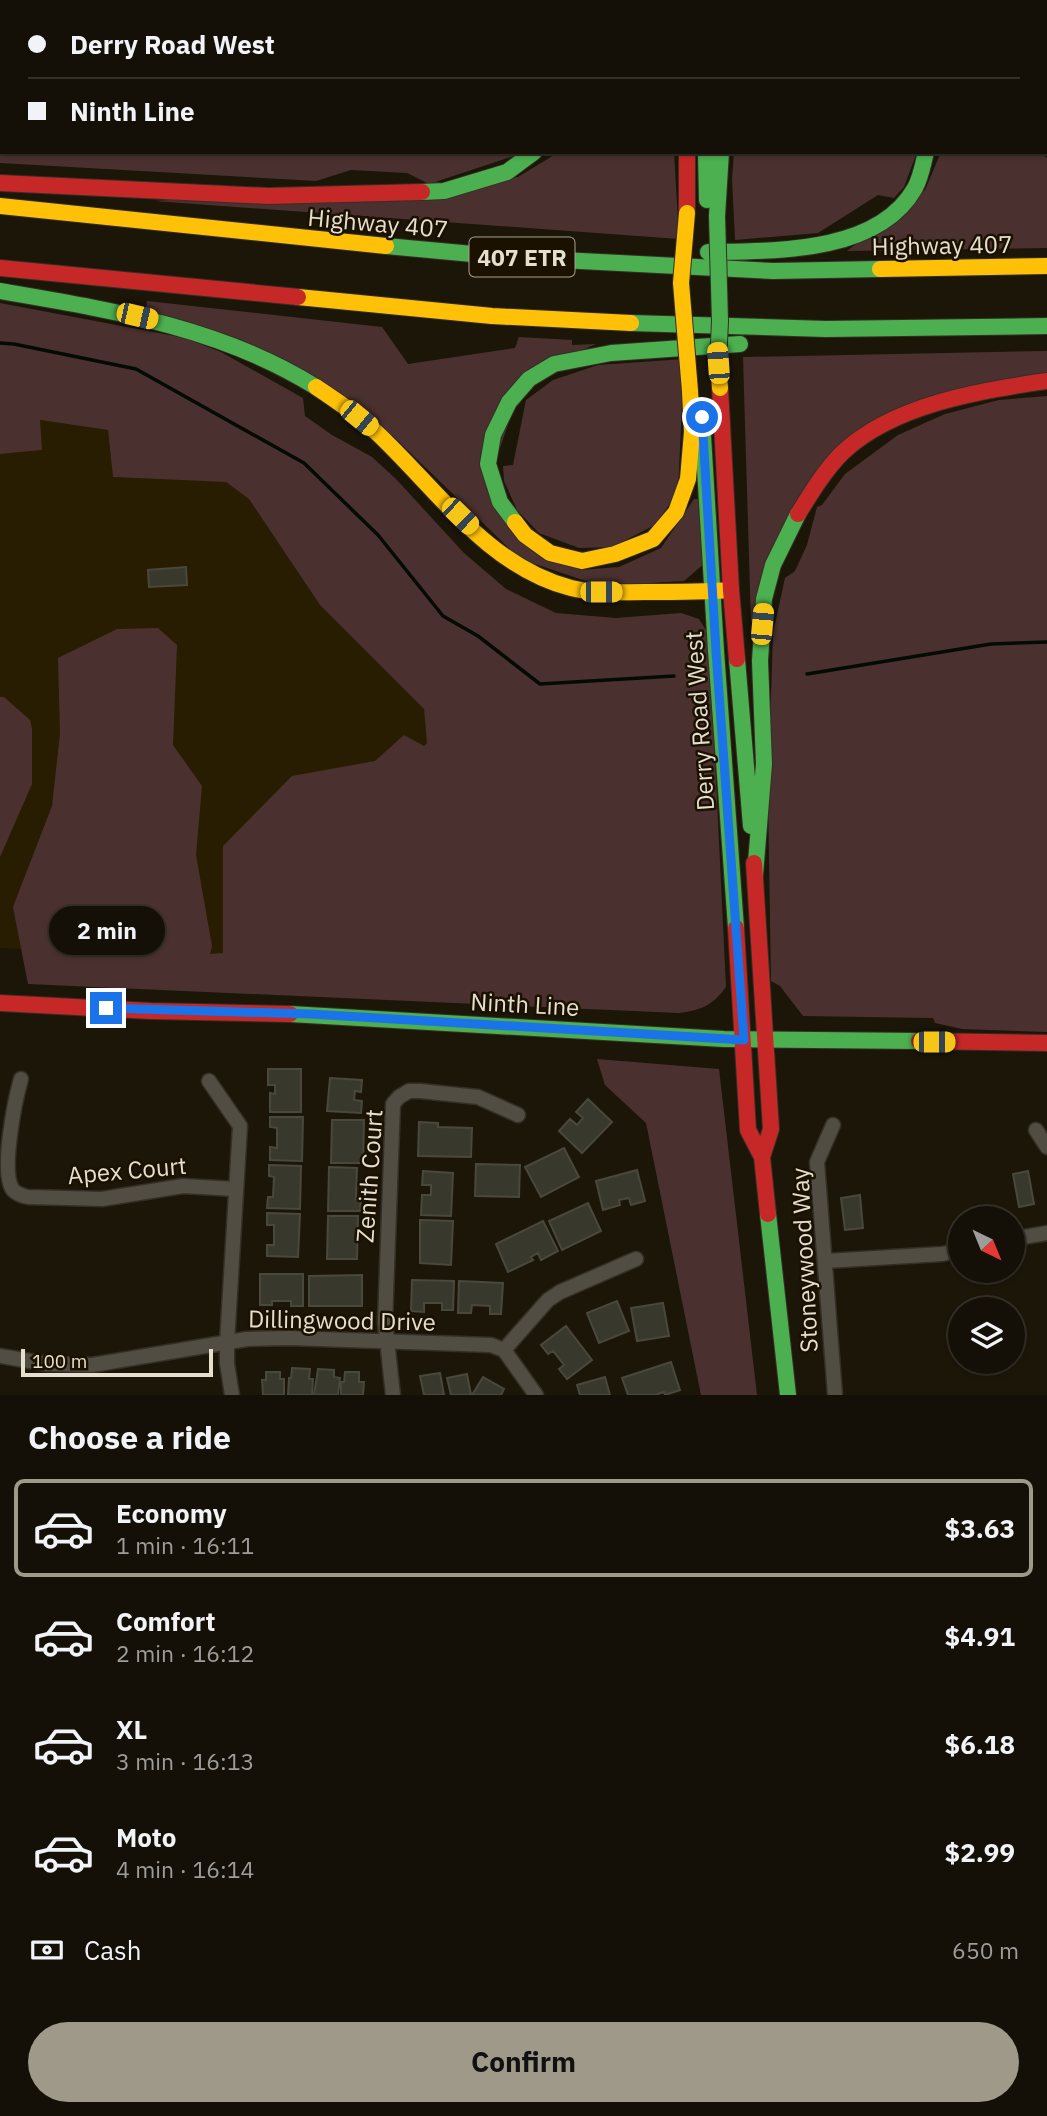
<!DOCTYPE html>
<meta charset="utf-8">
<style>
body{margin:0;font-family:"IBM Plex Sans",sans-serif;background:#221e15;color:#f1f3f6;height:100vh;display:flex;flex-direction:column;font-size:26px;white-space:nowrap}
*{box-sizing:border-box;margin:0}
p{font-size:23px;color:#9d9d9b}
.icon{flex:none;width:38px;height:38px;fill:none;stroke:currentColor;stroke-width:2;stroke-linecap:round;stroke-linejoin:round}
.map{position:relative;height:1395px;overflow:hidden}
.drawer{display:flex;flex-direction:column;background:#151007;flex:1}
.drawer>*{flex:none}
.banner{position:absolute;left:0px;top:0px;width:1048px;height:154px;box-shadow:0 2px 5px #0004,0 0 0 2px #343028;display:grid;align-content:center;height:154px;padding:0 28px;background:#151007}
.needle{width:46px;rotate:137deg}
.fabs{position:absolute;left:948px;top:1206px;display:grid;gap:14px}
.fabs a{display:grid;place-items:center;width:77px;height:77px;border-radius:50%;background:#151007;box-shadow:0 2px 5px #0004,0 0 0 2px #343028;font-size:35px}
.scale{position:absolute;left:21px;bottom:18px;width:192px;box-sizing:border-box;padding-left:7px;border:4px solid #e6dfd0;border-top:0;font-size:19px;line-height:24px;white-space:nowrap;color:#e6dfd0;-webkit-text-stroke:5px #1a1100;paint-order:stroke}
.end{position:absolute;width:32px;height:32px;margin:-16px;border:9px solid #1a73e8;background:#fff;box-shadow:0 0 0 4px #fff}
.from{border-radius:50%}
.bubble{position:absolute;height:49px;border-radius:24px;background:#151007;box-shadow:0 2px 5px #0004,0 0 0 2px #343028;font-size:23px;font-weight:800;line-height:49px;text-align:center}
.car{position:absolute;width:21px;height:42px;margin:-21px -10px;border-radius:9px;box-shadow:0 0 5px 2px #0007;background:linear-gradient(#f5c518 24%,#345 0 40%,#f5c518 0 76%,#345 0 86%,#f5c518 0)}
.banner b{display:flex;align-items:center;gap:24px;height:66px;font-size:26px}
.banner b+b{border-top:2px solid #343028}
.banner i{width:18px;height:18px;background:#f1f3f6}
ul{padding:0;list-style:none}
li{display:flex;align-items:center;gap:21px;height:98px;margin:0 14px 10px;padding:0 14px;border:4px solid transparent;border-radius:10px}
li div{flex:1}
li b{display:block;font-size:26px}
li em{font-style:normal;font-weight:800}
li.on{border-color:#9f998a}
li>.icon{width:63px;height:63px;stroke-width:1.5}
h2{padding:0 28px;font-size:32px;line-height:84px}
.pay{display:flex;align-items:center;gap:18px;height:77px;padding:0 28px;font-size:26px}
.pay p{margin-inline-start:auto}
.cta{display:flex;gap:14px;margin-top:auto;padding:14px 28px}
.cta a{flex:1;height:80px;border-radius:42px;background:#9f998a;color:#111;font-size:28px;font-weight:800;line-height:80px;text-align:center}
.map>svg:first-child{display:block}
</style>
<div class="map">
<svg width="1047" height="1395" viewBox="0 0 1047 1395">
<rect width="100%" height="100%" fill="#1c1609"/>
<path fill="#291d01" d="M39 420 108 430 113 477 226 482 249 499 320 605 424 709 449 967 0 948V454L42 450Z"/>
<path fill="#4a312f" d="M0 62H2V152H526L429 184 407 173 351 170 316 181 0 163Z
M559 152H674L679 239 154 201 518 177Z
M734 152H917L904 187 894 198 878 195 818 233 735 240 732 179Z
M941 152H1039L1047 158V248L847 251 925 190Z
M147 301 382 327 408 364 515 348 519 337 572 340V345L596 344 525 375 486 489 580 570 619 567 661 548 694 499H702L706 562 684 581 601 586 520 559 392 435 146 308Z
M0 303 185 338 221 352 303 398 305 416 332 435 372 457 396 479 464 553 506 589 556 613 616 618 681 613 699 619 709 635 726 987C713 1005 702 1010 679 1013L28 984 13 907 52 806 60 734 58 658 117 629 158 628 177 645 173 745 202 786 196 855 212 946 210 954 223 953V846L292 776 375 761 404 735 424 746 427 743 424 709 320 605 249 499 226 482 113 477 108 430 40 420 42 450 0 454Z
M1047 351V373L843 444 751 623 743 357Z
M684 359 678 492 655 525 612 547 579 548 539 533 517 510 504 481 503 466 513 465 526 400 553 380 598 365Z
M1047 396V1032L962 1029 935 1023 933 1018 803 1016 780 986 771 981 768 796 773 633 785 578 795 571 807 545 817 507 822 505 845 474 898 435 945 414 999 400Z
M0 697H4L30 720 32 729V784L0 857Z
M597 1059 719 1069 757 1395H701L646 1123 605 1085Z"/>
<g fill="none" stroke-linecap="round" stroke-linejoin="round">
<path stroke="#030b03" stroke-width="3.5" d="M0 343 14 344 136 369 304 463 378 535 443 616 478 636 540 684 674 676
M807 674 991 644 1047 642"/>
</g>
<path fill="#39382c" stroke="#49483c" stroke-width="2" d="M186 567 187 585 149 587 148 570Z
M268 1069H301V1112H270V1093L275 1094V1085H268Z
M330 1078 362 1080 361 1092 355 1091 354 1100 362 1101 361 1113 327 1111Z
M588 1099 612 1122 582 1153 559 1131 570 1119 577 1125 583 1118 576 1112Z
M270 1117H303L302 1161 270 1160V1147L277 1148V1128L270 1127Z
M332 1120H364L363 1163H331Z
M419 1122 438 1123V1127L472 1128 471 1157 418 1156Z
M564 1148 579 1177 541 1197 525 1167Z
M476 1164 520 1165 519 1197 475 1196Z
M269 1165 301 1166 300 1209 267 1208 268 1197H273L274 1177 269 1176Z
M329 1167 357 1168 356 1199H361L360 1211H328Z
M637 1170 645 1201 631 1205 629 1198 619 1200 620 1205 603 1210 596 1181Z
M423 1171 453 1173 451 1216 421 1215 422 1195H431V1185H422Z
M1028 1171 1034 1204 1019 1207 1013 1174Z
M860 1195 863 1228 845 1230 841 1198Z
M588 1203 601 1231 562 1250 549 1221Z
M267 1213 300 1214 298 1257 267 1256V1245H274V1225H267Z
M328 1216H358L357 1259H327Z
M420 1220 453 1221 451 1265 420 1263Z
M543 1221 558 1251 541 1260 538 1253 531 1257 533 1260 508 1272 496 1244Z
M260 1274H303V1306H291V1301H272V1305H260Z
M362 1275V1306H309V1276Z
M412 1280 454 1281 453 1310H442V1303H424V1312L411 1311Z
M459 1281 503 1283 501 1314H490V1306L472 1305 471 1313H458Z
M617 1301 629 1331 599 1343 587 1313Z
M663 1303 669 1336 637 1341 631 1308Z
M566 1326 592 1360 567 1379 559 1369 564 1365 553 1351 548 1354 541 1345Z
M671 1362 680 1390 665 1395 664 1392 655 1395H628L622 1378Z
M292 1368 310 1369 309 1379H313L312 1395H288L289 1378H291Z
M318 1369 334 1370V1377L340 1378 338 1395H314Z
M266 1372H280V1379H284V1395H263L262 1380H266Z
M345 1372H359V1382H364L363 1395H341V1382H344Z
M440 1373 444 1395H424L420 1376Z
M467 1374 471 1395H451L447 1378Z
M483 1377 504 1389 501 1395H472Z
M605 1377 610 1395H580L577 1385Z"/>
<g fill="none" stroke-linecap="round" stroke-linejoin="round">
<g stroke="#342f26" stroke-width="17">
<path id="street" d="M21 1079C15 1100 0 1173 13 1190 17 1194 23 1196 28 1197L102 1199 183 1186 235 1189
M209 1081 240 1126 227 1343V1363L232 1395
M833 1125 817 1162 835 1395
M1036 1130 1047 1147
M1013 1239 1047 1233
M826 1261 942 1254 961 1250
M504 1350 548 1300 560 1292 636 1259
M0 1356 47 1364 92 1365 247 1339 290 1338 491 1345 504 1350 536 1395
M393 1395 385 1322 393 1104 399 1097 409 1091H420L478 1097 518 1115"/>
</g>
<g stroke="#342f26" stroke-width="18">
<path id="fast" d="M683 0 684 2
M701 0V2
M766 2H838
M706 152 707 200
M422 192 444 191 507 172 534 152
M717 216 721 152
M386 246 505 257 773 271 880 269
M708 252C773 251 878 254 915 188 921 177 923 164 926 152
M0 291C110 310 220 327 316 387
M631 323 826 329 1047 326
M702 419 716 651 736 928
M515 522 500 502 488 464 493 435 509 402 529 379 554 364 611 353 740 344
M737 659 751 826
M755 875 764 764 760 661 764 599 773 565 798 514
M290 1014 724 1039 919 1041
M768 1214 788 1395"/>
</g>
<g stroke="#342f26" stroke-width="18">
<path id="slow" d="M0 206 386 246
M880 269 1047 266
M298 297 492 316 631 323
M316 387C337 401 358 415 376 432 435 487 488 567 571 588 595 594 620 592 645 592 674 592 702 592 731 590
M515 522 525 535 550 553 582 561 615 554 653 539 676 512 688 479 692 432 690 391"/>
</g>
<g stroke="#342f26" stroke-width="18">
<path id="jam" d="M639 0V2
M1046 141H1047
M687 152V213
M0 183 268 196 422 192
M0 268 298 297
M720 388 731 590 737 659
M798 514C811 493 825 470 842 453 892 405 981 390 1047 381
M754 863 771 1129 762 1157
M736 928 748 1130 762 1157 768 1214
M0 1003 151 1011 290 1014
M919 1041 1047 1043"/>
</g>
<use href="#street" stroke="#524d43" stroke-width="14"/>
<use href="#fast" stroke="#4caf50" stroke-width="16"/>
<use href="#slow" stroke="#ffc107" stroke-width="16"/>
<use href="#jam" stroke="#c62828" stroke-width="16"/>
<g stroke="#342f26" stroke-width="18" stroke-linecap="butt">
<path id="fast-bridge" d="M717 216 720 321 718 363"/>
</g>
<g stroke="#342f26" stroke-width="18" stroke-linecap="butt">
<path id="slow-bridge" d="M687 213 681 283 690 391
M717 351 720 388"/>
</g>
<use href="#fast-bridge" stroke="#4caf50" stroke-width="16"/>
<use href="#slow-bridge" stroke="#ffc107" stroke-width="16"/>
</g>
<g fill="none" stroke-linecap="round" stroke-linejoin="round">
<path stroke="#1a73e8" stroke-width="9" d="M106 1008 310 1014 744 1040 716 651 702 417"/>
</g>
<g text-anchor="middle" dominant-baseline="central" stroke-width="5" stroke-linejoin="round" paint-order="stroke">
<rect fill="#1a1100" stroke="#a9a192" stroke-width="2" x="469.5" y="237.5" width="105" height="39" rx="5"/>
<g font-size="23" font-weight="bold" fill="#e6dfd0">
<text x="522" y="257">407 ETR</text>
</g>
<g font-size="24" fill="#e6dfd0" stroke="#1a1100">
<text transform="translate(378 223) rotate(5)">Highway 407</text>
<text transform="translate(942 245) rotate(-1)">Highway 407</text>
<text transform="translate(699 721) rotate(-94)">Derry Road West</text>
<text transform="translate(525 1004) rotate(3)">Ninth Line</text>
<text transform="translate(127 1170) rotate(-5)">Apex Court</text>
<text transform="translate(369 1176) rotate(-86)">Zenith Court</text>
<text transform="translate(804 1260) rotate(-93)">Stoneywood Way</text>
<text transform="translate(342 1320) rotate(1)">Dillingwood Drive</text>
</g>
</g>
</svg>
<div class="fabs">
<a><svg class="needle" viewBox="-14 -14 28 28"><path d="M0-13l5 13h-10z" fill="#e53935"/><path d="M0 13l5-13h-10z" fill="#9d9d9b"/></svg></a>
<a><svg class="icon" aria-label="layers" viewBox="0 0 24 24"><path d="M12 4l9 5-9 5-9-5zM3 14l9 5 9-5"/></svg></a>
</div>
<div class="scale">100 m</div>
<i class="end from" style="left:702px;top:417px"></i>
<i class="end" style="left:106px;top:1008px"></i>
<div class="bubble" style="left:49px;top:906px;width:116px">2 min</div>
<i class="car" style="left:137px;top:316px;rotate:103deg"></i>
<i class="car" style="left:718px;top:363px;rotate:356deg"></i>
<i class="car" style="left:359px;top:418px;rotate:129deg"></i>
<i class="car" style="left:460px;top:516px;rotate:134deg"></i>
<i class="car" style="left:601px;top:592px;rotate:90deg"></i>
<i class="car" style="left:762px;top:624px;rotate:5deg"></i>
<i class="car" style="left:934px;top:1042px;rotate:90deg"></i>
<div class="banner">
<b><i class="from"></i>Derry Road West</b>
<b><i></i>Ninth Line</b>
</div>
</div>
<section class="drawer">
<h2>Choose a ride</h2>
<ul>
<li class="on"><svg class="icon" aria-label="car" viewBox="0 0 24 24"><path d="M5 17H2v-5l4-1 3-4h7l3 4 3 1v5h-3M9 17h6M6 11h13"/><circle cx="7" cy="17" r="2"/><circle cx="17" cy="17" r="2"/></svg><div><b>Economy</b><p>1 min · 16:11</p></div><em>$3.63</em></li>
<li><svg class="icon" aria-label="car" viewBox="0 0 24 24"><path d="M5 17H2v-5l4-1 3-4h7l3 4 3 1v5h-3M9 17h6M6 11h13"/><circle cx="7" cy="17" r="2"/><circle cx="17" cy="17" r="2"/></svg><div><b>Comfort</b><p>2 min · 16:12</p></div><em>$4.91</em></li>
<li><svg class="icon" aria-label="car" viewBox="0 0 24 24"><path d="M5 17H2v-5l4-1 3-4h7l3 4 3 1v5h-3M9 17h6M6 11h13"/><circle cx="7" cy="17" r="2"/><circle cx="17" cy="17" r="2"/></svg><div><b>XL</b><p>3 min · 16:13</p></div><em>$6.18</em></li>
<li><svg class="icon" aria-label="car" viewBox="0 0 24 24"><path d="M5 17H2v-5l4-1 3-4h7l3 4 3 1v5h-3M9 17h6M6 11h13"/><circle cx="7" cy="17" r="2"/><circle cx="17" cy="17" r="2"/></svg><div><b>Moto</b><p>4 min · 16:14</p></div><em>$2.99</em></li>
</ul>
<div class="pay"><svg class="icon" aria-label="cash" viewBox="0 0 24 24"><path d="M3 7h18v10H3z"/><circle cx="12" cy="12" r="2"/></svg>Cash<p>650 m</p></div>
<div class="cta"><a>Confirm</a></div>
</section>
